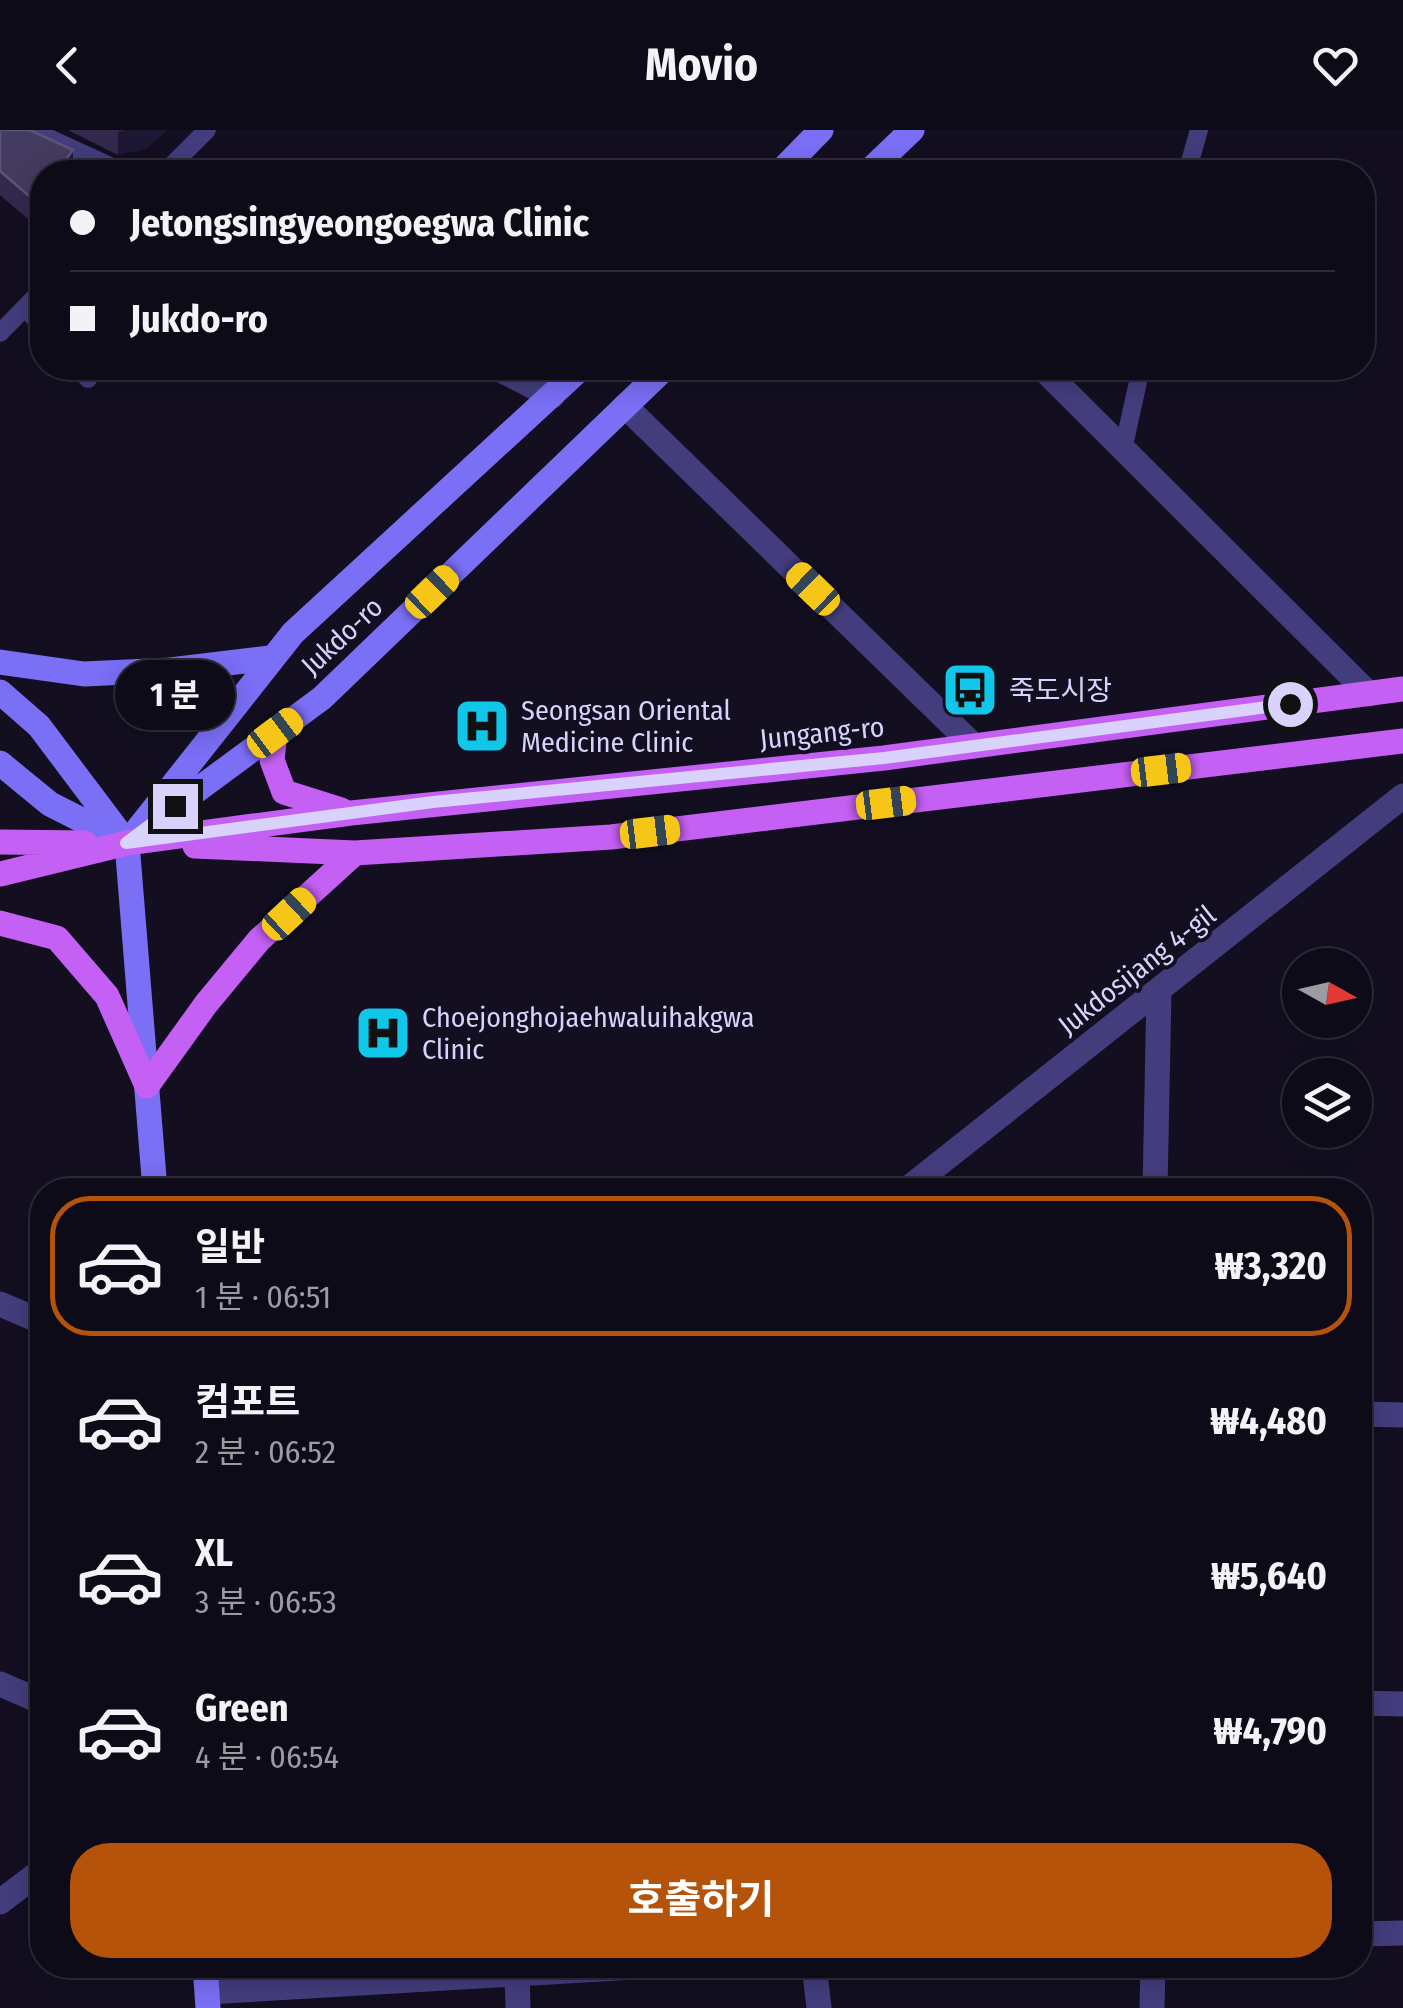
<!DOCTYPE html>
<html lang="ko">
<meta charset="utf-8">
<style>
body{margin:0;font-family:"Fira Sans Condensed","Noto Sans KR",sans-serif;background:#171422;color:#f1f3f6;height:100vh;display:flex;flex-direction:column;font-size:38px;white-space:nowrap}
*{box-sizing:border-box;margin:0}
p{font-size:32px;color:#9b9ba2}
.icon{flex:none;width:55px;height:55px;fill:none;stroke:currentColor;stroke-width:2;stroke-linecap:round;stroke-linejoin:round}
.map{position:relative;flex:1;overflow:hidden}
.drawer{position:absolute;left:30px;top:1048px;width:1342px;height:800px;display:flex;flex-direction:column;background:#0e0b19;border-radius:40px;box-shadow:0 5px 25px #0003,0 0 0 2px #2e2b38}
.drawer>*{flex:none}
.hud{position:absolute;left:30px;top:30px;width:1345px;height:220px;border-radius:40px;box-shadow:0 5px 25px #0003,0 0 0 2px #2e2b38;display:grid;align-content:center;height:220px;padding:0 40px;background:#0e0b19}
.needle{width:65px;rotate:98deg}
.tools{position:absolute;left:1282px;top:818px;display:grid;gap:20px}
.tools a{display:grid;place-items:center;width:90px;height:90px;border-radius:50%;background:#0e0b19;box-shadow:0 5px 25px #0003,0 0 0 2px #2e2b38;font-size:50px}
.end{position:absolute;width:45px;height:45px;margin:-22px;border:12px solid #d9d2fc;background:#111;box-shadow:0 0 0 5px #111}
.from{border-radius:50%}
.bubble{position:absolute;height:70px;border-radius:35px;background:#0e0b19;box-shadow:0 5px 25px #0003,0 0 0 2px #2e2b38;font-size:32px;font-weight:700;line-height:70px;text-align:center}
.car{position:absolute;width:30px;height:60px;margin:-30px -15px;border-radius:12px;box-shadow:0 0 8px 2px #0007;background:linear-gradient(#f5c518 24%,#345 0 40%,#f5c518 0 76%,#345 0 86%,#f5c518 0)}
.hud b{display:flex;align-items:center;gap:35px;height:95px;font-size:38px}
.hud b+b{border-top:2px solid #2e2b38}
.hud i{width:25px;height:25px;background:#f1f3f6}
ul{padding:18px 0 0;list-style:none}
li{display:flex;align-items:center;gap:30px;height:140px;margin:0 20px 15px;padding:0 20px;border:5px solid transparent;border-radius:40px}
li div{flex:1}
li b{display:block;font-size:38px}
li em{font-style:normal;font-weight:700}
li.active{border-color:#b45309}
li>.icon{width:90px;height:90px;stroke-width:1.5}
.cta{display:flex;gap:20px;margin-top:auto;padding:20px 40px}
.cta a{flex:1;height:115px;border-radius:40px;background:#b45309;color:#fff;font-size:40px;font-weight:700;line-height:115px;text-align:center}
header{display:flex;justify-content:space-between;align-items:center;height:130px;padding:0 40px;background:#0e0b19;font-size:45px;font-weight:700}
.map>svg:first-child{display:block}
</style>
<header><svg class="icon" aria-label="back" viewBox="0 0 24 24"><path d="M15 5l-7 7 7 7"/></svg>Movio<svg class="icon" aria-label="heart" viewBox="0 0 24 24"><path d="M12 20l-8-8c-3-5 5-10 8-4 3-6 11-1 8 4z"/></svg></header>
<div class="map">
<svg width="1403" height="1878" viewBox="0 0 1403 1878">
<rect width="100%" height="100%" fill="#130f21"/>
<g fill="none" stroke-linecap="round" stroke-linejoin="round">
<path stroke="#433d7d" stroke-width="18" d="M165 42 207 0
M1187 42 1199 0
M25 177 42 197
M0 203 42 160
M78 238 88 249
M1123 320 1141 238"/>
<path stroke="#433d7d" stroke-width="25" d="M1155 1060 1159 861
M1360 1284 1403 1285
M1360 1573 1403 1574
M1360 1804 1403 1803
M1152 1878 1153 1835"/>
<path stroke="#433d7d" stroke-width="25" d="M23 0 115 42
M497 238 552 266
M1042 238 1369 564
M625 276 974 616
M906 1060 1403 666
M0 1174 42 1192
M0 1554 42 1572
M0 1772 42 1740
M814 1835 819 1878
M517 1844 518 1878
M208 1862 670 1835"/>
<path stroke="#7a6ff5" stroke-width="25" d="M780 42 821 0
M868 42 912 0
M0 532 84 544 170 540 270 528
M0 562 39 596 127 713
M0 633 50 674 121 710
M154 692 322 568 665 238
M155 1060 127 713 293 503 581 238
M205 1835 208 1878"/>
<path stroke="#c560f4" stroke-width="25" d="M275 603 272 630 284 662 341 680
M0 712 85 713
M195 716 355 723 611 707 1403 611
M0 744 127 713 351 683 884 628 1403 559
M0 793 57 808 107 866 147 956
M147 956 206 874 259 810 355 723"/>
</g>
<path fill="#33294d" d="M0 0 73 42 36 96 0 65Z
M68 0H167L147 18 118 25Z"/>
<path fill="#1e1734" d="M124 0H167L147 18 118 25V2Z
M73 20V42H57Z
M42 63V87L36 96V72Z"/>
<path fill="#443b60" stroke="#5c5378" stroke-width="2.5" d="M0 0H30L73 20 57 42H42V63L36 72 0 41Z"/>
<g fill="none" stroke-linecap="round" stroke-linejoin="round">
<path stroke="#d9d2fc" stroke-width="12" d="M175 676 126 713 433 672 884 628 1290 574"/>
</g>
<defs>
<g id="bus-square" transform="scale(2.875)"><rect x="-9" y="-9" width="18" height="18" rx="4" fill="#10c7ea" stroke="#130f21"/><path d="M-5-6H5V4H4V6H2V4H-2V6H-4V4H-5ZM-3.5-4V0h7V-4ZM-3.5 1.2v1.5H-2V1.2ZM2 1.2v1.5H3.5V1.2Z" fill="#111"/></g>
<g id="hospital-square" transform="scale(2.875)"><rect x="-9" y="-9" width="18" height="18" rx="4" fill="#10c7ea" stroke="#130f21"/><path d="M-5-5h3v3.5h4V-5h3V5h-3V1.5h-4V5h-3Z" fill="#111"/></g>
</defs>
<g fill-rule="evenodd">
<use href="#bus-square" x="970" y="560"/>
<use href="#hospital-square" x="482" y="596"/>
<use href="#hospital-square" x="383" y="903"/>
</g>
<g text-anchor="middle" dominant-baseline="central" stroke-width="8" stroke-linejoin="round" paint-order="stroke">
<g font-size="28" fill="#d9d2fc" stroke="#130f21">
<text transform="translate(342 506) rotate(-43)">Jukdo-ro</text>
<text transform="translate(822 603) rotate(-6)">Jungang-ro</text>
<text transform="translate(1137 840) rotate(-38)">Jukdosijang 4-gil</text>
</g>
<g font-size="28" fill="#d9d2fc" stroke="#130f21" text-anchor="start">
<text x="1009" y="560">죽도시장</text>
<text x="521" y="580">Seongsan Oriental<tspan x="521" dy="32">Medicine Clinic</tspan></text>
<text x="422" y="887">Choejonghojaehwaluihakgwa<tspan x="422" dy="32">Clinic</tspan></text>
</g>
</g>
</svg>
<div class="tools">
<a><svg class="needle" viewBox="-14 -14 28 28"><path d="M0-13l5 13h-10z" fill="#e53935"/><path d="M0 13l5-13h-10z" fill="#9b9ba2"/></svg></a>
<a><svg class="icon" aria-label="layers" viewBox="0 0 24 24"><path d="M12 4l9 5-9 5-9-5zM3 14l9 5 9-5"/></svg></a>
</div>
<i class="end from" style="left:1290px;top:574px"></i>
<i class="end" style="left:175px;top:676px"></i>
<div class="bubble" style="left:115px;top:530px;width:120px">1 분</div>
<i class="car" style="left:813px;top:459px;rotate:314deg"></i>
<i class="car" style="left:432px;top:462px;rotate:46deg"></i>
<i class="car" style="left:275px;top:603px;rotate:53deg"></i>
<i class="car" style="left:1161px;top:640px;rotate:83deg"></i>
<i class="car" style="left:886px;top:673px;rotate:83deg"></i>
<i class="car" style="left:650px;top:702px;rotate:83deg"></i>
<i class="car" style="left:289px;top:784px;rotate:47deg"></i>
<div class="hud">
<b><i class="from"></i>Jetongsingyeongoegwa Clinic</b>
<b><i></i>Jukdo-ro</b>
</div>
<section class="drawer">
<ul>
<li class="active"><svg class="icon" aria-label="car" viewBox="0 0 24 24"><path d="M5 17H2v-5l4-1 3-4h7l3 4 3 1v5h-3M9 17h6M6 11h13"/><circle cx="7" cy="17" r="2"/><circle cx="17" cy="17" r="2"/></svg><div><b>일반</b><p>1 분 · 06:51</p></div><em>₩3,320</em></li>
<li><svg class="icon" aria-label="car" viewBox="0 0 24 24"><path d="M5 17H2v-5l4-1 3-4h7l3 4 3 1v5h-3M9 17h6M6 11h13"/><circle cx="7" cy="17" r="2"/><circle cx="17" cy="17" r="2"/></svg><div><b>컴포트</b><p>2 분 · 06:52</p></div><em>₩4,480</em></li>
<li><svg class="icon" aria-label="car" viewBox="0 0 24 24"><path d="M5 17H2v-5l4-1 3-4h7l3 4 3 1v5h-3M9 17h6M6 11h13"/><circle cx="7" cy="17" r="2"/><circle cx="17" cy="17" r="2"/></svg><div><b>XL</b><p>3 분 · 06:53</p></div><em>₩5,640</em></li>
<li><svg class="icon" aria-label="car" viewBox="0 0 24 24"><path d="M5 17H2v-5l4-1 3-4h7l3 4 3 1v5h-3M9 17h6M6 11h13"/><circle cx="7" cy="17" r="2"/><circle cx="17" cy="17" r="2"/></svg><div><b>Green</b><p>4 분 · 06:54</p></div><em>₩4,790</em></li>
</ul>
<div class="cta"><a>호출하기</a></div>
</section>
</div>
